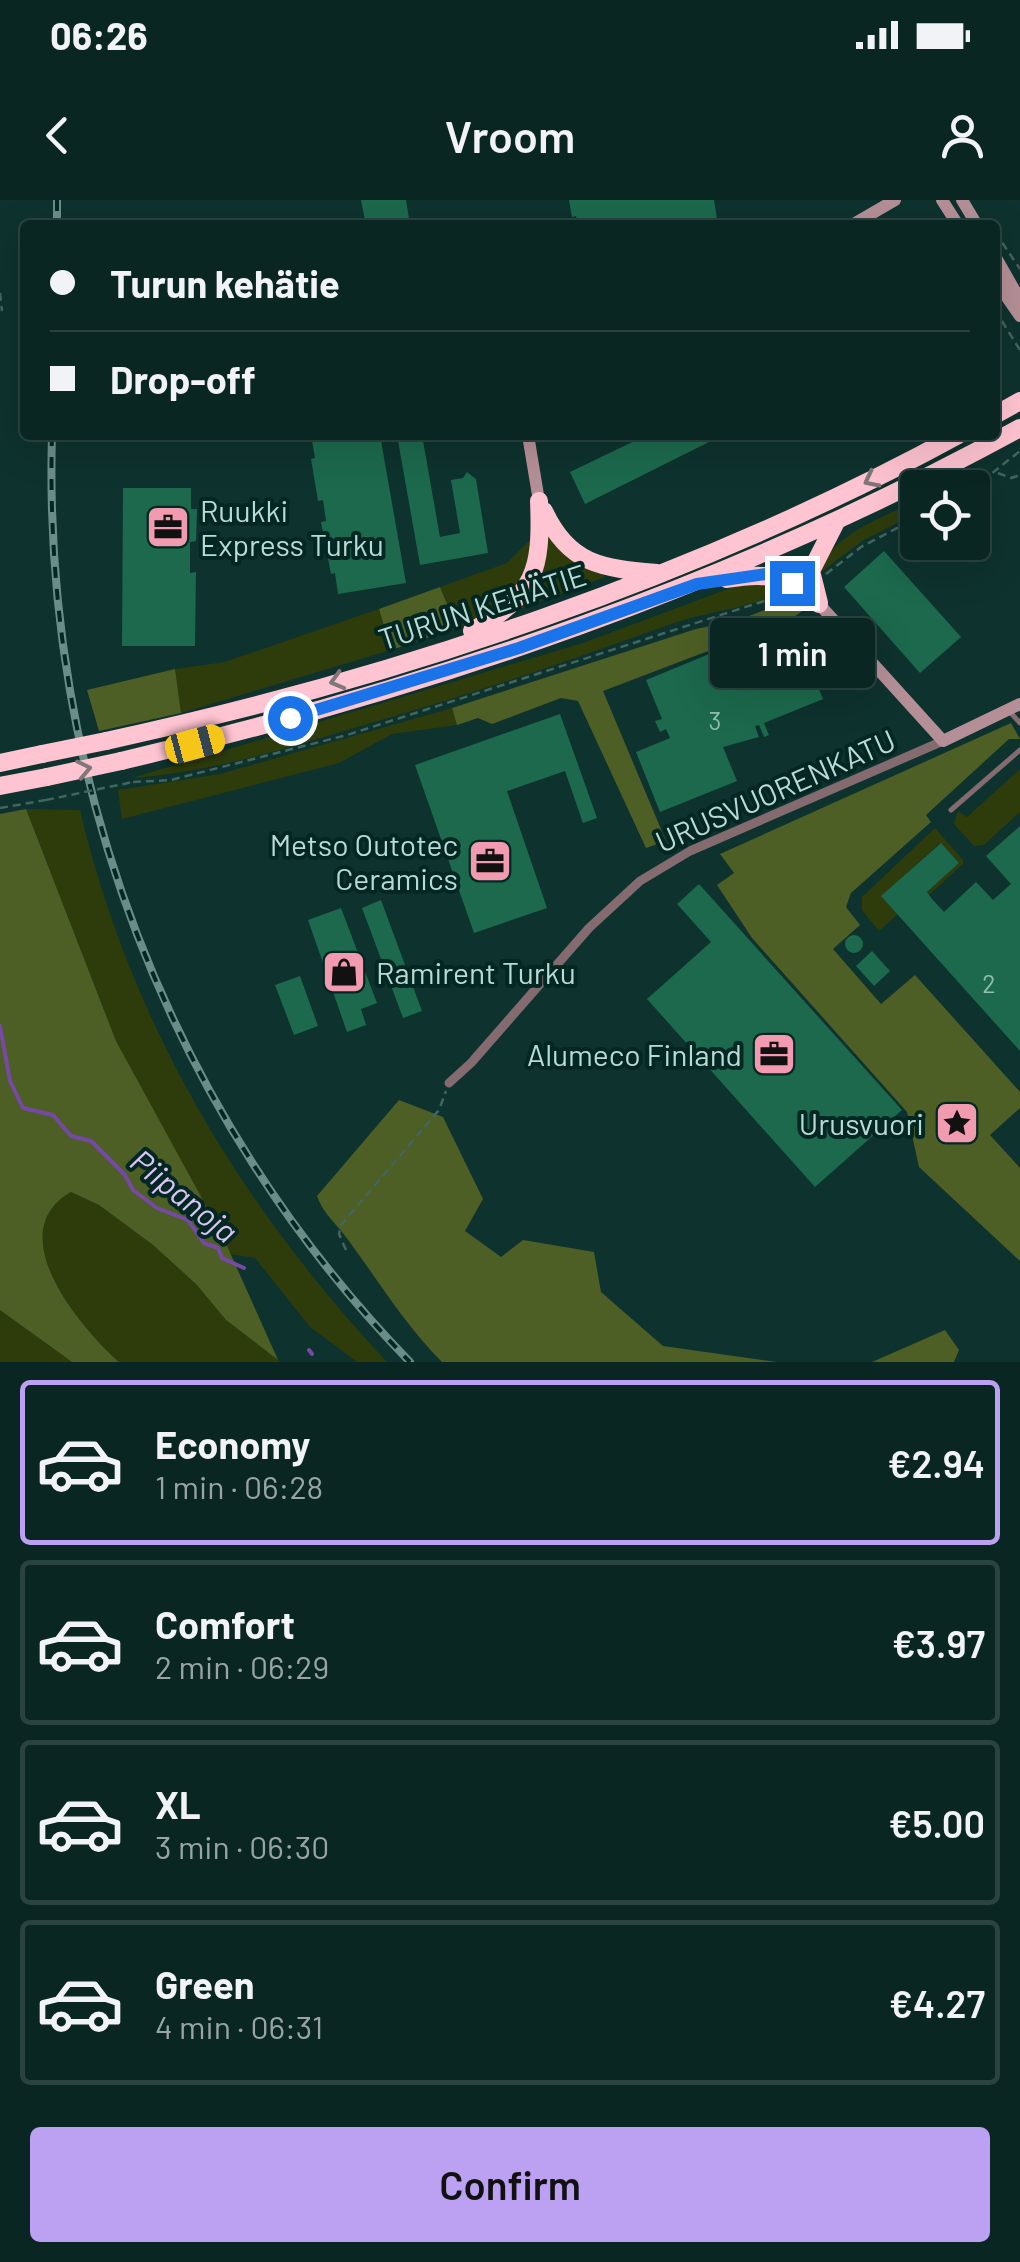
<!DOCTYPE html>
<meta charset="utf-8">
<style>
body{margin:0;font-family:Barlow,sans-serif;background:#132e2a;color:#f1f3f6;height:100vh;display:flex;flex-direction:column;font-size:38px;white-space:nowrap}
*{box-sizing:border-box;margin:0}
p{font-size:32px;color:#99a5a5}
.icon{flex:none;width:55px;height:55px;fill:none;stroke:currentColor;stroke-width:2;stroke-linecap:round;stroke-linejoin:round}
.map{position:relative;height:1162px;overflow:hidden}
.panel{display:flex;flex-direction:column;background:#0a2622;flex:1}
.panel>*{flex:none}
.guide{position:absolute;left:20px;top:20px;width:980px;height:220px;border-radius:10px;box-shadow:0 10px 40px #0002,0 0 0 2px #2a4340;display:grid;align-content:center;height:220px;padding:0 30px;background:#0a2622}
.tools{position:absolute;left:900px;top:270px;display:grid;gap:20px}
.tools a{display:grid;place-items:center;width:90px;height:90px;border-radius:10px;background:#0a2622;box-shadow:0 10px 40px #0002,0 0 0 2px #2a4340;font-size:50px}
.end{position:absolute;width:45px;height:45px;margin:-22px;border:12px solid #1a73e8;background:#fff;box-shadow:0 0 0 5px #fff}
.from{border-radius:50%}
.bubble{position:absolute;height:70px;border-radius:10px;background:#0a2622;box-shadow:0 10px 40px #0002,0 0 0 2px #2a4340;font-size:32px;font-weight:600;line-height:70px;text-align:center}
.car{position:absolute;width:30px;height:60px;margin:-30px -15px;border-radius:12px;box-shadow:0 0 8px 2px #0007;background:linear-gradient(#f5c518 24%,#345 0 40%,#f5c518 0 76%,#345 0 86%,#f5c518 0)}
.guide b{display:flex;align-items:center;gap:35px;height:95px;font-size:38px}
.guide b+b{border-top:2px solid #2a4340}
.guide i{width:25px;height:25px;background:#f1f3f6}
ul{padding:18px 0 0;list-style:none}
li{display:flex;align-items:center;gap:30px;height:165px;margin:0 20px 15px;padding:0 10px;border:5px solid #2a4340;border-radius:10px}
li div{flex:1}
li b{display:block;font-size:38px}
li em{font-style:normal;font-weight:600}
li.active{border-color:#bca0f2}
li>.icon{width:90px;height:90px;stroke-width:1.5}
.button{display:flex;gap:20px;margin-top:auto;padding:20px 30px}
.button a{flex:1;height:115px;border-radius:10px;background:#bca0f2;color:#111;font-size:40px;font-weight:600;line-height:115px;text-align:center}
.status{display:flex;justify-content:space-between;align-items:center;height:70px;padding:0 50px;background:#0a2622;direction:ltr}
.status svg{height:28px;fill:currentColor}
header{display:flex;justify-content:space-between;align-items:center;height:130px;padding:0 30px;background:#0a2622;font-size:45px;font-weight:600}
.map>svg:first-child{display:block}
</style>
<div class="status"><b>06:26</b><svg viewBox="0 0 49 12"><path d="M0 12V9h3v3zM5 12V6h3v6zM10 12V3h3v9zM15 12V0h3v12zM26 1h20v11H26zM47 4h2v5h-2z"/></svg></div>
<header><svg class="icon" aria-label="back" viewBox="0 0 24 24"><path d="M15 5l-7 7 7 7"/></svg>Vroom<svg class="icon" aria-label="person" viewBox="0 0 24 24"><circle cx="12" cy="8" r="4"/><path d="M4 21q1-7 8-7t8 7"/></svg></header>
<div class="map">
<svg width="1020" height="1162" viewBox="0 0 1020 1162">
<rect width="100%" height="100%" fill="#0e322e"/>
<path fill="#2e3c0c" d="M917 300V313L862 341 820 373C829 334 886 317 917 300Z
M548 333 605 377 520 409 545 360Z
M533 337C535 383 497 413 457 428L440 387 507 363Z
M752 380 787 390C750 409 710 410 671 424 569 461 466 496 361 526 285 549 211 572 132 578L583 443Z
M379 409 391 450 181 513 175 469 225 462Z
M452 508 457 525 392 534 339 563 122 619 118 590 220 574Z
M1020 569V612L984 645 974 646 954 624 958 611 967 617Z
M26 609 80 610C130 822 239 1004 387 1162H357L310 1127 255 1058 230 1054 116 841Z
M935 628 963 660V664L929 695 927 692 959 663 940 643 882 696 898 714 879 731 862 710V697Z
M71 992 99 1005 153 1045 196 1084 226 1120 281 1162H119C80 1126 0 1034 71 992Z
M0 1110 72 1162H0Z"/>
<path fill="#4d5f24" d="M440 387 457 428 391 450 379 409Z
M790 400 805 409 790 420 603 491 666 641 646 648 578 501 561 498 492 524 478 518 457 525 452 508 696 429 739 420Z
M175 469 181 513 99 531 87 490Z
M1011 523 1020 539H1009L926 615 931 622 851 693 846 707 860 725 833 749 881 804 915 775 1020 892V908L990 935 1020 968V1061L919 967 907 912 752 738 717 685 734 673 720 654Z
M26 609 116 841 223 1037 278 1160 226 1120 196 1084 153 1045 99 1005 71 992C0 1033 80 1127 119 1162H72L0 1110V614Z
M399 900 443 917 483 999 465 1031 501 1057 523 1040 594 1052 601 1092 663 1146 777 1162H442C406 1126 379 1082 349 1041 338 1025 323 1014 317 996Z
M945 1130 959 1150 954 1162H872Z"/>
<g fill="none" stroke-linecap="round" stroke-linejoin="round">
<path stroke="#7649a5" stroke-width="4" d="M0 826 10 881 23 908 53 915 71 936 91 941 125 975 133 990 157 1008 188 1020 204 1043 218 1048 222 1058 244 1068
M309 1150 312 1154"/>
</g>
<path fill="#1c694d" d="M361 0H406L410 25H366Z
M569 0H714L718 25H590L589 19 577 21 576 16 572 17Z
M311 235H380L406 383 338 394 335 373 331 374 321 322 326 321 323 300 318 301 311 259 315 258Z
M397 235H422L440 337 460 333 451 280 463 278 467 272 476 279 488 353 420 365Z
M647 235H723L585 304 570 272Z
M123 288H191V309H197L196 341 190 342V373L196 372 195 446H122Z
M884 351 961 437 920 473 844 387Z
M775 427 779 436 795 430 823 499 764 523 769 535 764 537 759 525 755 526 759 537 723 547 737 581 660 612 636 552 670 538 666 529 660 532 655 521 662 519 646 480Z
M560 514 597 618 583 623 565 571 507 591 547 708 474 733 415 565Z
M1020 626V851L881 696 941 643 959 663 927 692 932 699 944 712 976 682 993 700 1011 684 986 656Z
M699 684 902 910 815 987 647 799 711 742 677 704Z
M381 700 422 811 403 818 362 708Z
M341 708 377 803 361 809 366 825 347 832 308 720Z
M845 744a9 9 0 1 1 18 0a9 9 0 1 1-18 0Z
M872 751 890 771 874 786 856 766Z
M300 776 318 826 294 835 275 785Z"/>
<g fill="none" stroke-linecap="round" stroke-linejoin="round">
<path stroke="#426560" stroke-width="2.5" stroke-dasharray="8 5" stroke-linecap="butt" d="M995 32 1020 69
M0 93 2 111
M995 110 1020 150
M998 273 1011 278 1020 275
M972 289 1020 251
M826 374 861 347 918 317
M133 582 171 580 347 535 783 395
M0 608 46 600
M346 1050 339 1034 341 1025 439 910 446 891"/>
<path stroke="#836b70" stroke-width="5" d="M1010 512 1020 523
M951 610 1020 550"/>
<path stroke="#836b70" stroke-width="9" d="M449 883 471 863 589 728 640 681 690 651 943 541"/>
<path stroke="#b58f97" stroke-width="12" d="M942 0 958 25
M962 0 977 25
M852 25 895 0
M995 56 1020 100
M995 80 1020 116
M528 235 539 301
M819 404 943 541 1020 504"/>
<path stroke="#ffc4d1" stroke-width="18" d="M995 215 1020 201
M544 311C569 365 602 368 657 373
M727 379C772 371 783 377 819 404
M819 403 811 371 836 322
M472 431C535 395 542 371 539 301
M106 541C396 478 698 377 958 235
M121 561C435 487 737 383 1020 228
M0 563 42 554
M0 586 47 577"/>
<g stroke="#6b8d88" stroke-width="8">
<path id="rail" d="M57 0V25
M52 235C42 579 170 915 410 1162"/>
</g>
<use href="#rail" stroke="#032824" stroke-width="4" stroke-dasharray="11" stroke-linecap="butt"/>
<path stroke="#426560" stroke-width="2.5" stroke-dasharray="8 5" stroke-linecap="butt" d="M46 600 133 582"/>
<path stroke="#ffc4d1" stroke-width="18" d="M42 554 106 541
M47 577 121 561"/>
</g>
<defs><path id="oneway-chevron" d="M-2-3.5L2.5 0L-2 3.5" fill="none" stroke-width="1.6" stroke-linecap="round" stroke-linejoin="round" transform="scale(2.5)"/></defs>
<g stroke="#81767a">
<use href="#oneway-chevron" transform="translate(871 280) rotate(153)"/>
<use href="#oneway-chevron" transform="translate(337 481) rotate(164)"/>
<use href="#oneway-chevron" transform="translate(84 569) rotate(-12)"/>
</g>
<g fill="none" stroke-linecap="round" stroke-linejoin="round">
<path stroke="#1a73e8" stroke-width="12" d="M290 518 519 448 697 384 766 374 792 383"/>
</g>
<defs>
<g id="office-square" transform="scale(2.25)"><rect x="-9" y="-9" width="18" height="18" rx="4" fill="#f29aaf" stroke="#032824"/><path d="M-6-3h4V-5.5h4V-3h4V5H-6ZM-1-4.5V-3h2v-1.5ZM-6 0V1H6V0Z" fill="#111"/></g>
<g id="shop-square" transform="scale(2.25)"><rect x="-9" y="-9" width="18" height="18" rx="4" fill="#f29aaf" stroke="#032824"/><path d="M-5-2.5h2.3a2.7 3.5 0 0 1 5.4 0H5L5.5 6h-11ZM-1.5-2.5h3a1.5 2.3 0 0 0-3 0Z" fill="#111"/></g>
<g id="sight-square" transform="scale(2.25)"><rect x="-9" y="-9" width="18" height="18" rx="4" fill="#f29aaf" stroke="#032824"/><path d="M0-6L1.8-2.2L6-1.7L2.9 1.2L3.7 5.4L0 3.3L-3.7 5.4L-2.9 1.2L-6-1.7L-1.8-2.2Z" fill="#111"/></g>
</defs>
<g fill-rule="evenodd">
<use href="#office-square" x="168" y="327"/>
<use href="#office-square" x="490" y="661"/>
<use href="#shop-square" x="344" y="772"/>
<use href="#office-square" x="774" y="854"/>
<use href="#sight-square" x="957" y="923"/>
</g>
<g text-anchor="middle" dominant-baseline="central" stroke-width="8" stroke-linejoin="round" paint-order="stroke">
<g font-size="25" fill="#92beb2">
<text x="715" y="520">3</text>
<text x="989" y="783">2</text>
</g>
<g font-size="30" fill="#badad4" stroke="#032824" text-anchor="end">
<text x="200" y="310" text-anchor="start">Ruukki<tspan x="200" dy="34">Express Turku</tspan></text>
<text x="458" y="644">Metso Outotec<tspan x="458" dy="34">Ceramics</tspan></text>
<text x="376" y="772" text-anchor="start">Ramirent Turku</text>
<text x="742" y="854">Alumeco Finland</text>
<text x="924" y="923">Urusvuori</text>
</g>
<g font-size="30" fill="#badad4" stroke="#032824">
<text transform="translate(482 406) rotate(-18)">TURUN KEHÄTIE</text>
<text transform="translate(775 590) rotate(-24)">URUSVUORENKATU</text>
</g>
<g font-size="32" font-style="italic" fill="#dac5f5" stroke="#032824">
<text transform="translate(185 995) rotate(39)">Piipanoja</text>
</g>
</g>
</svg>
<div class="tools">
<a><svg class="icon" aria-label="locate" viewBox="0 0 24 24"><circle cx="12" cy="12" r="6"/><path d="M12 2v4M12 18v4M2 12h4M18 12h4"/></svg></a>
</div>
<i class="end from" style="left:290px;top:518px"></i>
<i class="end" style="left:792px;top:383px"></i>
<div class="bubble" style="left:710px;top:418px;width:165px">1 min</div>
<i class="car" style="left:195px;top:544px;rotate:75deg"></i>
<div class="guide">
<b><i class="from"></i>Turun kehätie</b>
<b><i></i>Drop-off</b>
</div>
</div>
<section class="panel">
<ul>
<li class="active"><svg class="icon" aria-label="car" viewBox="0 0 24 24"><path d="M5 17H2v-5l4-1 3-4h7l3 4 3 1v5h-3M9 17h6M6 11h13"/><circle cx="7" cy="17" r="2"/><circle cx="17" cy="17" r="2"/></svg><div><b>Economy</b><p>1 min · 06:28</p></div><em>€2.94</em></li>
<li><svg class="icon" aria-label="car" viewBox="0 0 24 24"><path d="M5 17H2v-5l4-1 3-4h7l3 4 3 1v5h-3M9 17h6M6 11h13"/><circle cx="7" cy="17" r="2"/><circle cx="17" cy="17" r="2"/></svg><div><b>Comfort</b><p>2 min · 06:29</p></div><em>€3.97</em></li>
<li><svg class="icon" aria-label="car" viewBox="0 0 24 24"><path d="M5 17H2v-5l4-1 3-4h7l3 4 3 1v5h-3M9 17h6M6 11h13"/><circle cx="7" cy="17" r="2"/><circle cx="17" cy="17" r="2"/></svg><div><b>XL</b><p>3 min · 06:30</p></div><em>€5.00</em></li>
<li><svg class="icon" aria-label="car" viewBox="0 0 24 24"><path d="M5 17H2v-5l4-1 3-4h7l3 4 3 1v5h-3M9 17h6M6 11h13"/><circle cx="7" cy="17" r="2"/><circle cx="17" cy="17" r="2"/></svg><div><b>Green</b><p>4 min · 06:31</p></div><em>€4.27</em></li>
</ul>
<div class="button"><a>Confirm</a></div>
</section>
